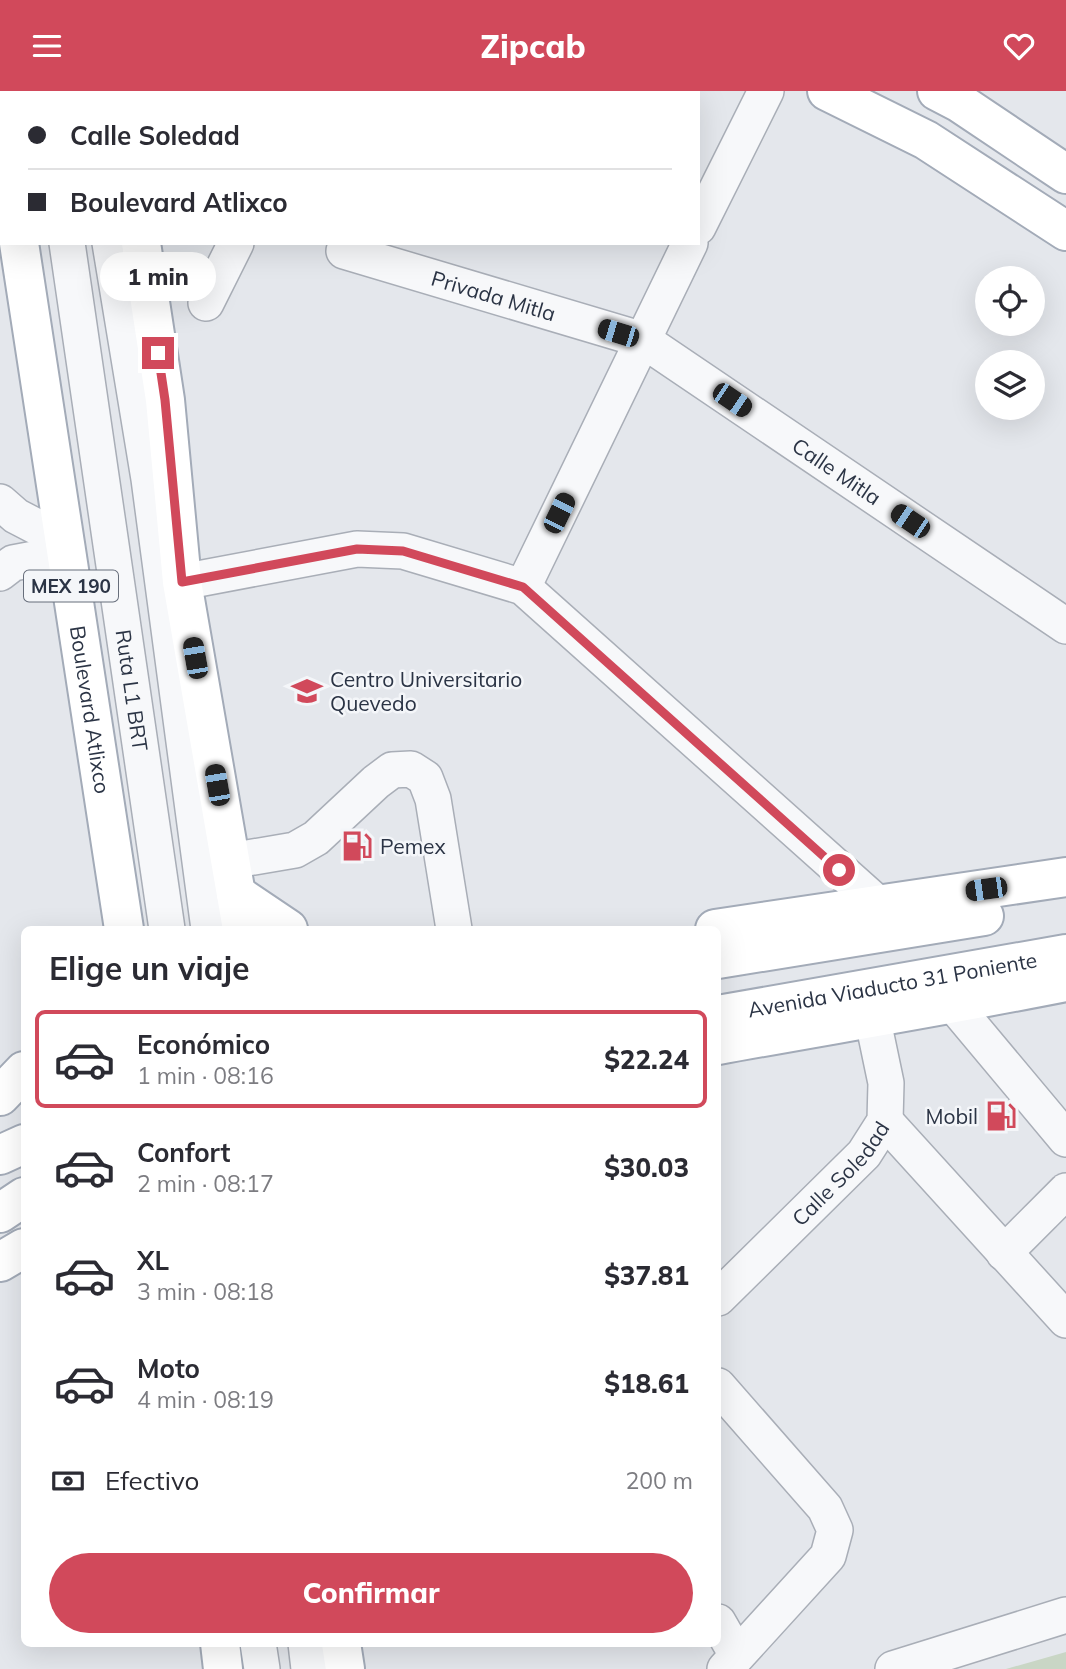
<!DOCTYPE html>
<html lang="es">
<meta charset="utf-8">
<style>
body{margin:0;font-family:Mulish,sans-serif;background:#f2f2f3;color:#2b2b33;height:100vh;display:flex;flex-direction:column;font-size:26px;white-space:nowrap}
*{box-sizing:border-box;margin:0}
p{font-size:23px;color:#7c7c81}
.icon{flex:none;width:38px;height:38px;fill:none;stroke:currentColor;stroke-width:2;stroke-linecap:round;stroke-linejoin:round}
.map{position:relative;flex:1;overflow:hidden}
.sheet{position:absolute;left:21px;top:835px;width:700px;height:721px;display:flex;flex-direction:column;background:#fff;border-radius:10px;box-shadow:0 7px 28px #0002}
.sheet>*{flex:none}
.guide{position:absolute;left:0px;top:0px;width:700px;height:154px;box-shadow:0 7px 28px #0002;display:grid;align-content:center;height:154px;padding:0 28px;background:#fff}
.tools{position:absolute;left:975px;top:175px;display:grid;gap:14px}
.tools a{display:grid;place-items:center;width:70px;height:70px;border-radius:50%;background:#fff;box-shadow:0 7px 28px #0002;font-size:35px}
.end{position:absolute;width:32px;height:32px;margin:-16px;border:9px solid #d1495b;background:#fff;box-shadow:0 0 0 4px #fff}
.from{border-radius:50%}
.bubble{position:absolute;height:49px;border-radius:24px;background:#fff;box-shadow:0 7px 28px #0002;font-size:23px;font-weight:800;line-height:49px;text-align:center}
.car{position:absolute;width:21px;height:42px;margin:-21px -10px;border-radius:9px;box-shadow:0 0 5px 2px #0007;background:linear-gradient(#222 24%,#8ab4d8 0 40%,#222 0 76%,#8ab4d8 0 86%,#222 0)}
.guide b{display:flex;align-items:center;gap:24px;height:66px;font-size:26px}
.guide b+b{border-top:2px solid #e1e1e2}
.guide i{width:18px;height:18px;background:#2b2b33}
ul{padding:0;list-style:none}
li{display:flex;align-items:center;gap:21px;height:98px;margin:0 14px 10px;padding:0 14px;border:4px solid transparent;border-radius:10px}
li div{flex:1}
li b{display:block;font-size:26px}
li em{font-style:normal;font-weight:800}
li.active{border-color:#d1495b}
li>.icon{width:63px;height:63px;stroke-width:1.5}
h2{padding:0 28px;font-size:32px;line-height:84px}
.pay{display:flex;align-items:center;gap:18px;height:77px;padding:0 28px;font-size:26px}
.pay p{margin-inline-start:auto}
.cta{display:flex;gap:14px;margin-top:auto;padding:14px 28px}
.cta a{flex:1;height:80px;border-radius:42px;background:#d1495b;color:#fff;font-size:28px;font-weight:800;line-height:80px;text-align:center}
header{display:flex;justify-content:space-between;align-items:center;height:91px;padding:0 28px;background:#d1495b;color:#fff;font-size:32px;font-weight:800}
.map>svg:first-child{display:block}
</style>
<header><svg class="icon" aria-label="menu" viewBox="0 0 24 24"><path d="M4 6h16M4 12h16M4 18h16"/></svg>Zipcab<svg class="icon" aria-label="heart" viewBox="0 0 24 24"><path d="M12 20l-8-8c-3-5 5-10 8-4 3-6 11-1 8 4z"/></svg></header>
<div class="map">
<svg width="1066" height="1578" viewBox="0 0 1066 1578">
<rect width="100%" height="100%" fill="#e4e7ec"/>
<path fill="#c9d6c5" d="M1066 1561V1578H1006Z"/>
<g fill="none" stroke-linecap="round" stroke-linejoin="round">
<g stroke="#a9aeb7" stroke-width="38">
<g id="minor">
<path d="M44 0V2"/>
<path d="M85 0 86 2"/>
<path d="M299 2 301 0"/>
<path d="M380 2 382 0"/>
<path d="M698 136 766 0"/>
<path id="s1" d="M67 152 167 838"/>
<path d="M110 152 149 388 209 838"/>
<path id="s2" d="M344 160 643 249 1066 535"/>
<path d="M206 212 236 152"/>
<path d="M0 411 16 425 64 450"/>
<path d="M0 482 13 472 66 462"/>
<path d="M182 491 357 458 403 460 523 496 879 814"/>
<path d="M523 496 690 152"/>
<path d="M230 770 295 759 316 747 376 691 392 679 411 678 425 687 433 708 454 838"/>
<path d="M953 913 1066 1048"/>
<path d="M885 1030 1066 1229"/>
<path d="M1004 1162 1066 1100"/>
<path id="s3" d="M718 1207 864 1063 885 1030 886 992 872 925"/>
<path d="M718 1295 825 1417 835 1439 828 1465 725 1578"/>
<path d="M718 1531 737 1564"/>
<path d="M258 1552 262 1578"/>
<path d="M306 1552 309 1578"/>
<path d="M893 1578 1066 1524"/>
</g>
</g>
<g stroke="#a3abb8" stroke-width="42">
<g id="major">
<path d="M112 0V2"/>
<path d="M153 0V2"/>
<path d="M827 0 926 49 1066 140"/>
<path d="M937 0 960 12 1066 83"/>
<path d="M0 29 2 40"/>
<path id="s4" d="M19 152 124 838"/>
<path d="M141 152 165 309 182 491 242 838"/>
<path d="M236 803 288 838"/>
<path d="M715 838 1066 786"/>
<path d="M718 868 984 825"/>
<path id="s5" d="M718 924 1066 863"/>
<path d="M718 954C834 933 950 914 1066 891"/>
<path d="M0 1005 24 980"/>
<path d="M0 1064 24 1053"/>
<path d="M0 1122 24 1106"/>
<path d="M0 1171 24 1157"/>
<path d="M220 1552 223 1578"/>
<path d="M341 1552 345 1578"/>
</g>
</g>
<use href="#minor" stroke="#f7f8fa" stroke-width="35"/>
<use href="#major" stroke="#fff" stroke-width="38"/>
</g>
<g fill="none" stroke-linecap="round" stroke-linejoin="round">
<path stroke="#d1495b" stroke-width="9" d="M158 262 165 309 182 491 357 458 403 460 523 496 839 779"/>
</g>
<defs>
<g id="university-bare" transform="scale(2.415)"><path d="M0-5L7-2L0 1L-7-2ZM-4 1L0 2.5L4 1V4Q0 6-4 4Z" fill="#d1495b" stroke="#f4f6f9" stroke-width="2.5" paint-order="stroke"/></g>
<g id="fuel-bare" transform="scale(2.415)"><path d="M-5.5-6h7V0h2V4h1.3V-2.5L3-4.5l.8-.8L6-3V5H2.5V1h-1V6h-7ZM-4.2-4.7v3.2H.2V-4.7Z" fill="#d1495b" stroke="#f4f6f9" stroke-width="2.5" paint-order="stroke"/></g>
</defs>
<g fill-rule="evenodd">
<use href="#university-bare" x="307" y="600"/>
<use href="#fuel-bare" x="357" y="755"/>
<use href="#fuel-bare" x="1001" y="1025"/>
</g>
<g text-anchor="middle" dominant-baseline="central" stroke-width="5" stroke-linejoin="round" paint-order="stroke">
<rect fill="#f4f6f9" stroke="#676e7b" stroke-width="2" x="24" y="479.5" width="94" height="31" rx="5"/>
<g font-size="19" font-weight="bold" fill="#2b3445">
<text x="71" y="495">MEX 190</text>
</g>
<g font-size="21" fill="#2b3445" stroke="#f4f6f9">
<text stroke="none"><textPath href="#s2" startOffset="156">Privada Mitla</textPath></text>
<text stroke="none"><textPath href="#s2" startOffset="546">Calle Mitla</textPath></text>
<text stroke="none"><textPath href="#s1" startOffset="452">Ruta L1 BRT</textPath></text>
<text stroke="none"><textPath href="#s4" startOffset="472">Boulevard Atlixco</textPath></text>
<text stroke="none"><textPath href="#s5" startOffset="177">Avenida Viaducto 31 Poniente</textPath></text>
<text stroke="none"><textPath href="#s3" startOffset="175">Calle Soledad</textPath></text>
</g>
<g font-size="21" fill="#2b3445" stroke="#f4f6f9" text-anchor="start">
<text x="330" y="588">Centro Universitario<tspan x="330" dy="24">Quevedo</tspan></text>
<text x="380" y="755">Pemex</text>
<text x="978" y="1025" text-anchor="end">Mobil</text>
</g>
</g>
</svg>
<div class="tools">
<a><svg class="icon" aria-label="locate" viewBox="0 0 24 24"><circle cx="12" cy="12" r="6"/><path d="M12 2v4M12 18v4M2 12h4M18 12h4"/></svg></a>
<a><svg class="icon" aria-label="layers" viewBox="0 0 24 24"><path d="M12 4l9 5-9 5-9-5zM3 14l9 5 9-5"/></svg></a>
</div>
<i class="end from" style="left:839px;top:779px"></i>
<i class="end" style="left:158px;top:262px"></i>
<div class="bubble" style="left:100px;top:161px;width:116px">1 min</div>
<i class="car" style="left:618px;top:242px;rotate:287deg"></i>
<i class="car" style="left:732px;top:309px;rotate:124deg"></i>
<i class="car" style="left:559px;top:422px;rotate:26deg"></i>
<i class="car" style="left:910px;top:430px;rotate:304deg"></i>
<i class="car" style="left:195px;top:567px;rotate:350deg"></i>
<i class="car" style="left:217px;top:694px;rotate:350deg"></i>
<i class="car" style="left:986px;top:798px;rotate:262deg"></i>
<div class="guide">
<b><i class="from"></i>Calle Soledad</b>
<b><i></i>Boulevard Atlixco</b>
</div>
<section class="sheet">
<h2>Elige un viaje</h2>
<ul>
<li class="active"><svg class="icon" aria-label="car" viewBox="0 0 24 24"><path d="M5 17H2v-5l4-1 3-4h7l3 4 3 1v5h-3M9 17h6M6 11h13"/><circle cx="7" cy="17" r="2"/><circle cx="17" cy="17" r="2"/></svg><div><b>Económico</b><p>1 min · 08:16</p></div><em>$22.24</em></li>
<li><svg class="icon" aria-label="car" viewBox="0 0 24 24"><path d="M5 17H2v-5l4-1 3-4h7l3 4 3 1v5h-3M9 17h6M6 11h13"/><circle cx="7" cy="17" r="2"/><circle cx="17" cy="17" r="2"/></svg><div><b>Confort</b><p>2 min · 08:17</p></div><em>$30.03</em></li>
<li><svg class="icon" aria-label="car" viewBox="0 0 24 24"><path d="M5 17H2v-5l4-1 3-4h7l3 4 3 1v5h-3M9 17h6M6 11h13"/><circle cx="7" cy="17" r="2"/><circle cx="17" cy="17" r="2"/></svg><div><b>XL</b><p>3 min · 08:18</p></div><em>$37.81</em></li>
<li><svg class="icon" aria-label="car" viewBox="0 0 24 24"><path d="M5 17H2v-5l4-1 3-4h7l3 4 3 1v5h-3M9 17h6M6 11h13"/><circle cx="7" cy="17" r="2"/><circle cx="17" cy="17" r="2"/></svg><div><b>Moto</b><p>4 min · 08:19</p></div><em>$18.61</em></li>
</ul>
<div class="pay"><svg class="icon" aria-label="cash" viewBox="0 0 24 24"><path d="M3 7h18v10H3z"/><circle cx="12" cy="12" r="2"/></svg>Efectivo<p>200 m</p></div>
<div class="cta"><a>Confirmar</a></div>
</section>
</div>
